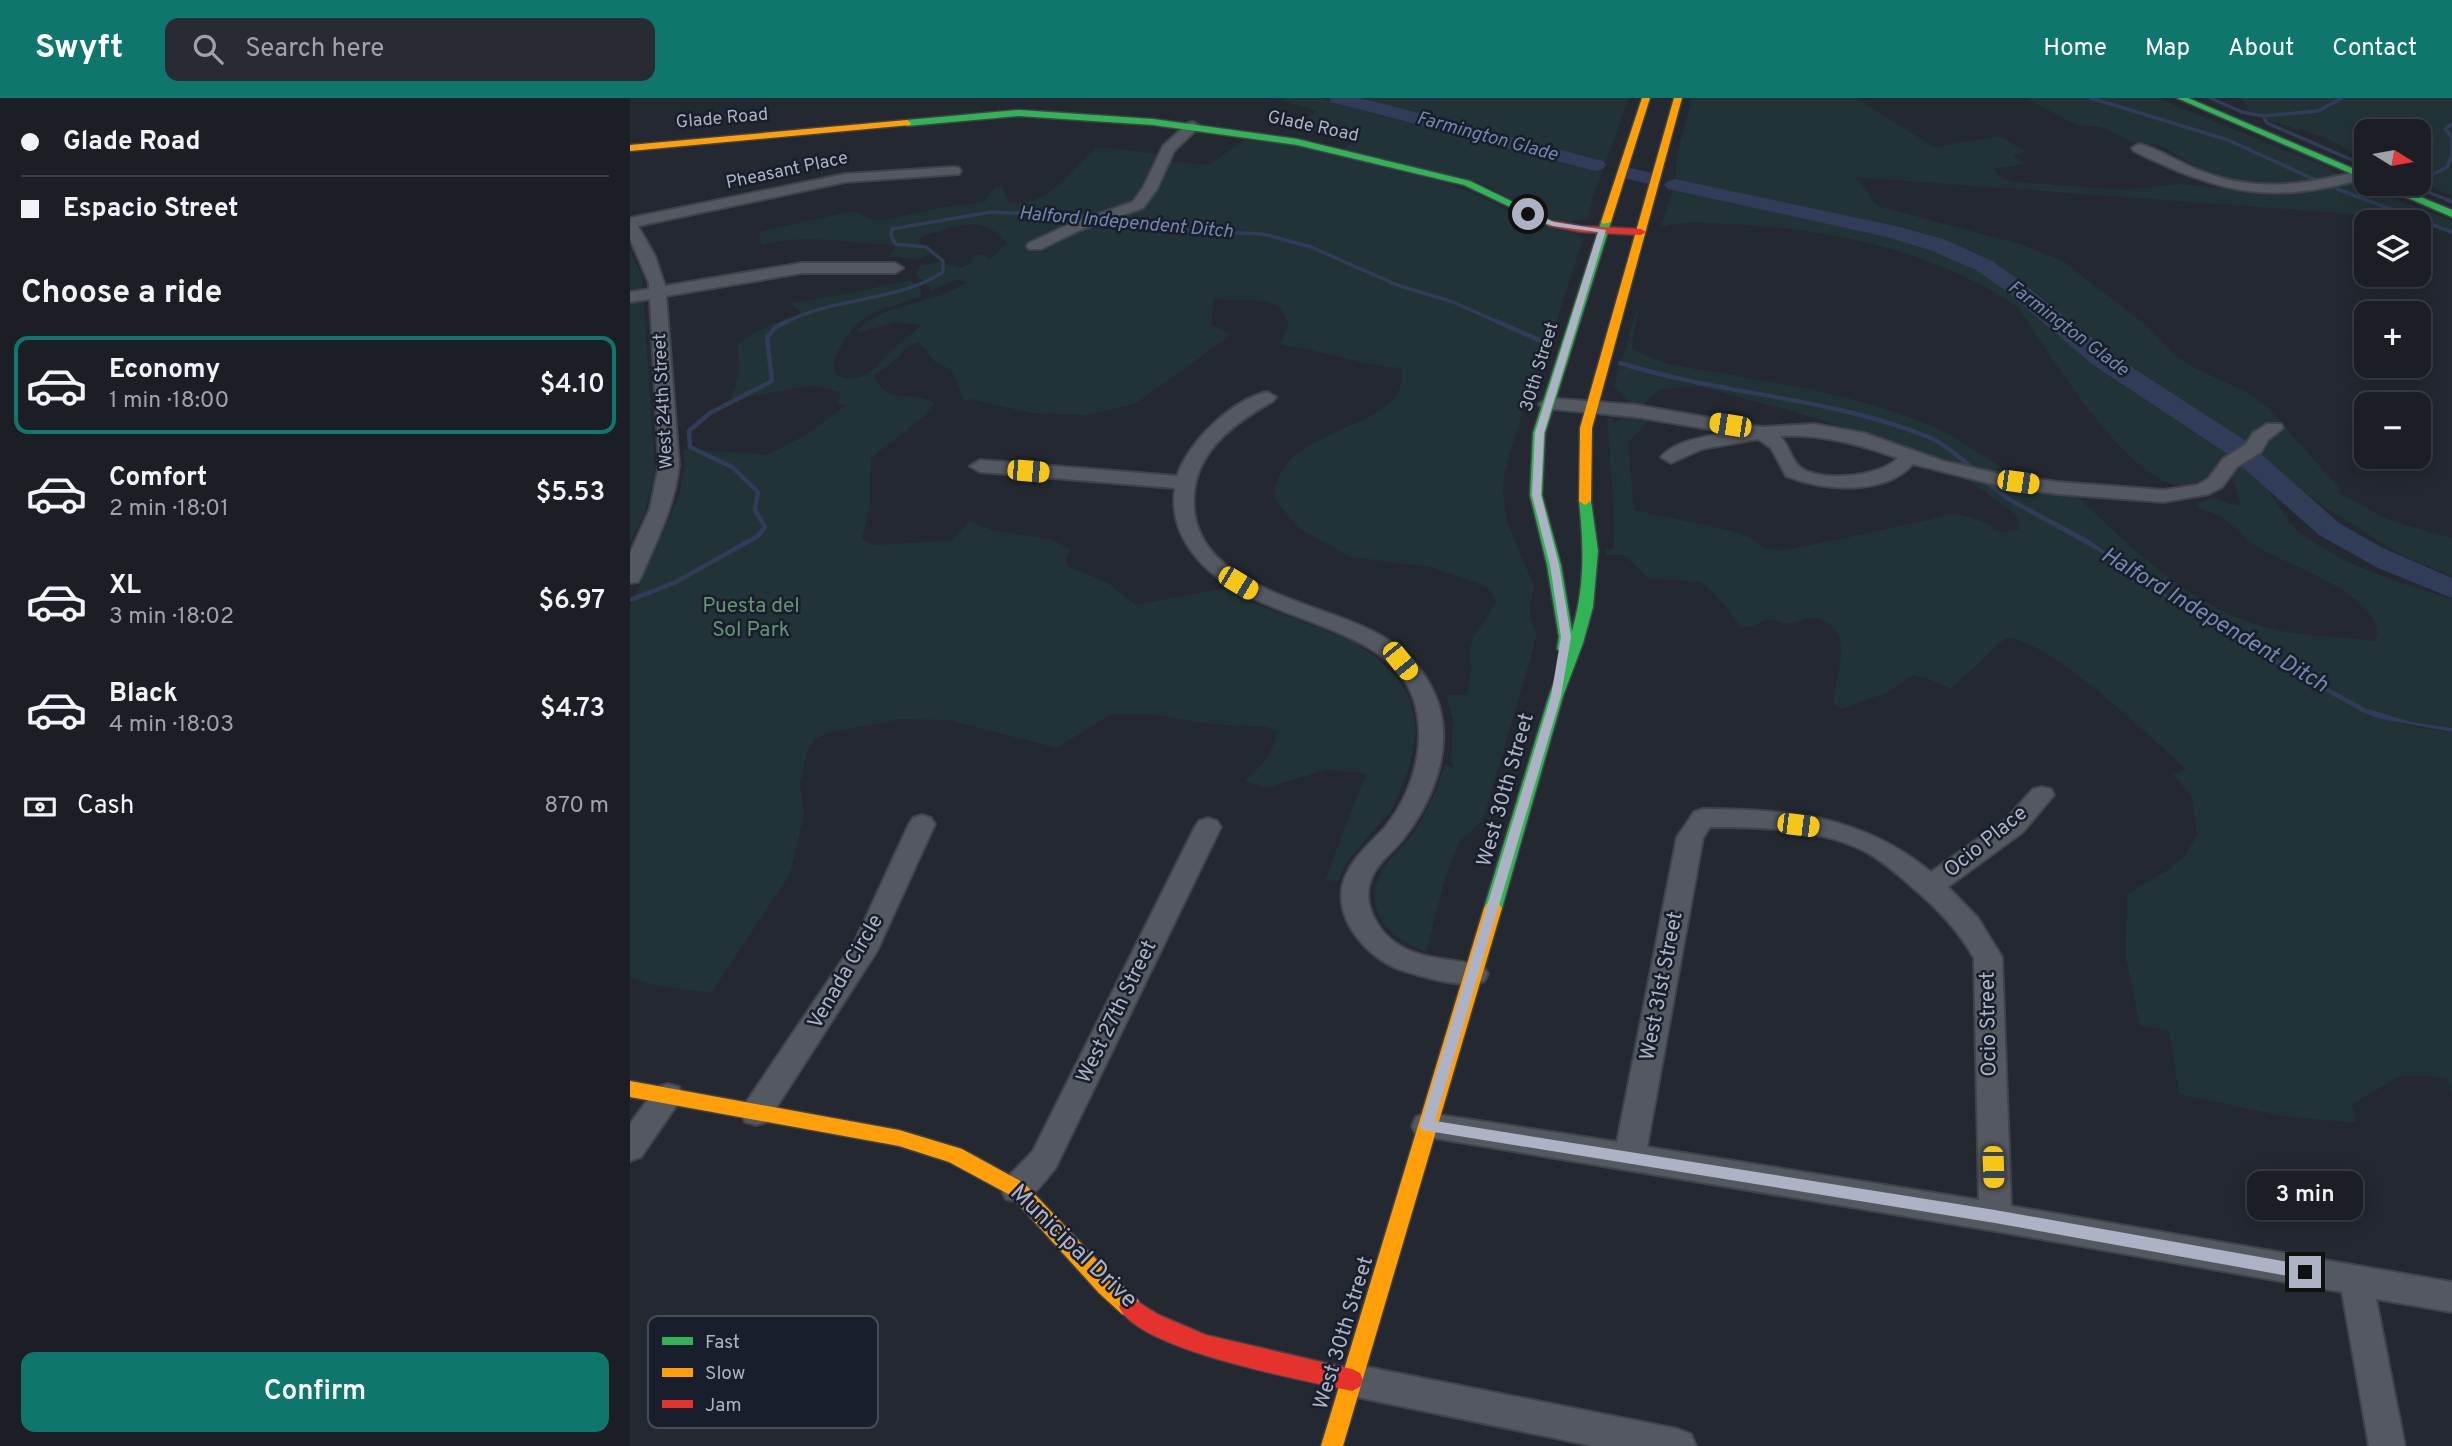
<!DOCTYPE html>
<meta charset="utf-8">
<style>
body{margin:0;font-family:Overpass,sans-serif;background:#282b32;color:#f1f3f6;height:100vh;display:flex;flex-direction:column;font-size:26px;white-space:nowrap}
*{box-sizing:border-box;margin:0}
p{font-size:23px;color:#a0a2a7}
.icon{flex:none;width:38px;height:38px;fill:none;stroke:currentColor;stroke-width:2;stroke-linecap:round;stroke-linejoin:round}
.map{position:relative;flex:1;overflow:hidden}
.sheet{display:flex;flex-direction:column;background:#1b1e25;width:630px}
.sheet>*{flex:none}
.hud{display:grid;align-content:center;height:154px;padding:0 21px;background:#1b1e25}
.needle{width:46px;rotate:101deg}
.controls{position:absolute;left:1724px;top:21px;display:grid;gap:14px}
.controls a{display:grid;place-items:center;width:77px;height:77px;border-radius:14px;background:#1b1e25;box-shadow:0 4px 18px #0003,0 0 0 2px #393c42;font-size:35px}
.end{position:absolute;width:32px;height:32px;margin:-16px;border:9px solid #adb3c4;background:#111;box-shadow:0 0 0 4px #111}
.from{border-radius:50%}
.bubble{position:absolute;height:49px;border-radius:14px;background:#1b1e25;box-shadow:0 4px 18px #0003,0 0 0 2px #393c42;font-size:23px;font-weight:600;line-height:49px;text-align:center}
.car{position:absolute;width:21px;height:42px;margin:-21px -10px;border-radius:9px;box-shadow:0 0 5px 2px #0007;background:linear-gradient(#f5c518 24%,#345 0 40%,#f5c518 0 76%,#345 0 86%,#f5c518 0)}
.hud b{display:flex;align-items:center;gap:24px;height:66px;font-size:26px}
.hud b+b{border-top:2px solid #393c42}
.hud i{width:18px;height:18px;background:#f1f3f6}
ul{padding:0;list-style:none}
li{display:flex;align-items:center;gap:21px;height:98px;margin:0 14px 10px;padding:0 7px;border:4px solid transparent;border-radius:14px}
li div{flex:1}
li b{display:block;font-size:26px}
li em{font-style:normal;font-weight:600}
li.active{border-color:#0f766e}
li>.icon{width:63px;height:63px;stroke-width:1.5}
h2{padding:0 21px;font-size:32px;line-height:84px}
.pay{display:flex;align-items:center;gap:18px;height:77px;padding:0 21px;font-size:26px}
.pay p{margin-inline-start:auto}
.primary-button{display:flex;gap:14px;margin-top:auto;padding:14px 21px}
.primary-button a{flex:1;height:80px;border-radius:14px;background:#0f766e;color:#fff;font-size:28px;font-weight:600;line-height:80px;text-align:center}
header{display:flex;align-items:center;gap:42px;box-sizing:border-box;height:98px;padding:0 35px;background:#0f766e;color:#fff}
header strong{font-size:33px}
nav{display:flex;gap:38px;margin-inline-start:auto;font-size:24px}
.search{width:490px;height:63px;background:#282b32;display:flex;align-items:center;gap:18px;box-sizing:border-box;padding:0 24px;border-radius:14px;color:#a0a2a7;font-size:26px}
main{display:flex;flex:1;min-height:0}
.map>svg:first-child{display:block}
</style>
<header>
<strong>Swyft</strong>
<div class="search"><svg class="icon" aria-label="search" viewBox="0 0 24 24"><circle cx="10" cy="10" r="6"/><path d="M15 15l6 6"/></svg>Search here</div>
<nav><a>Home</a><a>Map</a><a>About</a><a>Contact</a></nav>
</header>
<main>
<section class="sheet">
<div class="hud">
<b><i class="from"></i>Glade Road</b>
<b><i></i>Espacio Street</b>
</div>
<h2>Choose a ride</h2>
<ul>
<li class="active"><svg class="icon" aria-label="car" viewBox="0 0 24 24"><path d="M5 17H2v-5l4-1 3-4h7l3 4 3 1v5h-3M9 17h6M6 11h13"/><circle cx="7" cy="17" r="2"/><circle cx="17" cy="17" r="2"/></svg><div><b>Economy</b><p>1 min · 18:00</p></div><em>$4.10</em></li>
<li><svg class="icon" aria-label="car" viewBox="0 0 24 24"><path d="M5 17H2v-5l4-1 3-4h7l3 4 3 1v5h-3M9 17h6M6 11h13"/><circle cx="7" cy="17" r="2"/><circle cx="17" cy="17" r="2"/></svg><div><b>Comfort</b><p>2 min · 18:01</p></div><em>$5.53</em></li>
<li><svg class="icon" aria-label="car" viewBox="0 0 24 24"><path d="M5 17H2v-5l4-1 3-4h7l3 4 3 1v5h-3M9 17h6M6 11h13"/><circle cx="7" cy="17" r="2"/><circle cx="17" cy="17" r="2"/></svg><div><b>XL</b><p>3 min · 18:02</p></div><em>$6.97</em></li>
<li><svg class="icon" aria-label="car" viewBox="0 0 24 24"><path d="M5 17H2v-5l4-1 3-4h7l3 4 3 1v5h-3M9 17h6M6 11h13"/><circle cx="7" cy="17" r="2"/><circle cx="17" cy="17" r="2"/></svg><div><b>Black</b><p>4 min · 18:03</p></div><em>$4.73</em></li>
</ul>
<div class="pay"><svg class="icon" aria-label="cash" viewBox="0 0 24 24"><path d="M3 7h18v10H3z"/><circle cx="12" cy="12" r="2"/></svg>Cash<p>870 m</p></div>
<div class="primary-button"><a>Confirm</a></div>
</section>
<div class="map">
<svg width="1822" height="1348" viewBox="0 0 1822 1348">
<rect width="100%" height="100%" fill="#242831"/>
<path fill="#223338" d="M645 0H690L756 19 964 67 950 60 714 0H999L963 99 958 121 938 124 916 119 851 85 714 51 727 41 667 30 686 13Z
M1062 0H1226L1304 49 1370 38 1396 54 1383 57 1396 66 1363 71 1373 81 1384 84 1496 92 1548 86 1647 95 1685 93 1722 85 1822 123V137L1780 120 1224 79C1237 87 1237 101 1251 109L1393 147 1433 163 1518 229 1542 255 1562 269 1617 294 1637 309 1711 392 1707 394 1761 423 1822 440V478L1773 458 1696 410 1627 356 1472 257C1448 239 1431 212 1406 194 1322 135 1218 117 1119 99 1094 95 1070 88 1045 85L1047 58Z
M1396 0H1527L1693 68 1712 79 1661 91 1593 81 1571 72 1531 47 1502 45 1471 29 1446 27Z
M1609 0H1822V98L1789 84 1788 33H1736V62L1696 40 1619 16 1616 5Z
M553 29 554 38 535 63 579 67 614 42 658 46 810 83 850 98 900 125 946 136 953 140 930 212 924 240 917 249 902 282 874 376 873 395 878 426 904 488C902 503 894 519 907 533L904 548 853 722 829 744 815 781 796 854C761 841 730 812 752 773 760 757 777 746 786 731 799 711 807 690 815 667L824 670 821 662 823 622 816 597H837L841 568 839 557 842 542 867 503 861 492 853 487 800 469 721 459 670 431 644 401C647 321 781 338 772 270 739 269 710 257 678 252 668 250 660 250 650 246L659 226 649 208 635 203 584 201 581 226 601 237 505 306 455 317 401 315 340 301 333 302 322 272 306 265 289 244C274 248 273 256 263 264 257 269 250 273 244 277 257 311 280 290 304 305 296 321 257 346 241 360L240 406 232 441 244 447 322 443 339 423 365 433 420 441 440 451 436 462 438 468 478 485 506 507 596 490 627 507 721 542 745 558 767 580 780 601 786 631 779 671 762 711 718 762 708 783 695 782 736 676 699 671 636 690 615 683C631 668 643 656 647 634L638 629 577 626 523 616H481L427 650 318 622 270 621 197 635 185 641 178 650 170 686 174 717 160 776 81 895 25 887 0 879V509L49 398 55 365 53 351 137 357 176 337 216 307 208 305 211 294 182 287 101 302 109 276 108 246 127 233 170 215 162 205 217 196 280 182 292 192 291 198C254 213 230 211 210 250 205 260 203 264 205 276 232 290 244 270 261 253 271 244 282 237 291 227L265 224 228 235C235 213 292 205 312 197 320 194 329 189 337 185L328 181 301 192 286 176 290 168 309 164 331 170 342 165 341 160 352 156 360 162 377 145C349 114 328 129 293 138L288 143 304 154C281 168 279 155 257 160L266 147C226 145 169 135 131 147L129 134 223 113 241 121 254 122 310 110 355 104 356 99 367 87 373 90 378 104C414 113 442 71 466 49L529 56Z
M1044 89 1158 110 1326 156 1391 195 1407 215 1441 245 1604 356C1590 368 1574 385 1555 387 1502 393 1416 250 1388 209 1303 152 1199 130 1099 126 1075 125 1052 122 1030 130Z
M0 151 12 179 25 375 14 416 0 445Z
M1009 204 1002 250C1025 265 1052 269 1078 273 1152 286 1227 297 1297 326 1335 341 1367 373 1405 383L1302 363 1271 347 1158 312 1067 288 1029 292 1009 310 1002 306 984 289Z
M996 315 1017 319 1019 322 998 345 1004 412 1102 433 1119 439 1132 449 1153 453 1303 421C1331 411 1336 419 1361 427L1362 432 1374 435 1389 431 1388 418 1335 380 1348 379 1419 425 1477 458 1546 507 1598 539 1732 614 1784 629 1822 634V998L1817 979 1770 978 1722 1006 1727 1025 1653 1018 1549 996 1539 932 1510 928 1496 859 1497 796 1538 772 1554 759 1567 737 1562 698 1543 677 1556 671C1523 641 1416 538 1375 540L1321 591 1299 581 1283 577 1258 594 1212 611 1204 606C1203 580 1221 550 1203 528 1177 511 1176 526 1155 525 1149 525 1145 521 1138 522 1129 523 1122 531 1112 530L1086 497 1070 484 1018 480 994 457H976V452L984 450 983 400 977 320H981L985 326Z
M1616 368C1632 373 1652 421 1669 434 1715 468 1768 485 1822 501V630L1781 624 1735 610 1589 529 1527 491 1458 441 1383 401 1357 381 1452 396 1448 399C1505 453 1564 513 1643 531 1676 539 1712 539 1745 543 1763 504 1664 468 1636 454 1620 446 1607 431 1593 420 1585 415 1576 414 1568 409L1567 406 1582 400 1608 408 1611 406 1600 373Z"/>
<path fill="#303c58" d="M1357 381 1383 401 1458 441 1527 491 1589 529 1735 610 1781 624 1822 630V634L1751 621 1732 614 1598 539 1546 507 1477 458 1376 402 1350 382Z"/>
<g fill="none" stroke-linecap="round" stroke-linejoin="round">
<path stroke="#303c58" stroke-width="3.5" d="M1461 0 1598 42 1690 84
M1580 0 1612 14 1633 18 1637 25 1736 68
M1633 18 1688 13 1712 0
M1822 26 1815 31 1822 39
M1788 84 1817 69 1822 57V43
M1779 86 1822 104
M1707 91 1822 134
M155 225C204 198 266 205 313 174V163L296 149 265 146 261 137 262 131 361 114 452 118 526 125 562 133 633 136 681 149 767 187 823 204 870 225"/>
<path stroke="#303c58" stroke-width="4.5" d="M866 223 909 242
M990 265C1092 297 1201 299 1301 340 1316 347 1331 361 1344 371
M0 502 44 485 128 438 135 429 125 412 128 394 102 369 60 349 59 333 80 315 142 283 137 239 146 229 158 223"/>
<path fill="#303c58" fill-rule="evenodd" d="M699 0H730L973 63 976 67 973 71 966 73 701 4Z
M1000 70 1026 76 1029 80 1026 84 1019 86 993 80 990 76 993 72Z
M1045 81 1270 129 1316 142 1362 163 1392 184 1480 255 1619 345 1709 425 1753 450 1822 480V500L1748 470 1689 437 1599 357 1462 266 1376 193 1346 172 1300 152 1257 139 1038 91 1034 87 1038 83Z"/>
<g stroke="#40434a" stroke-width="4">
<path id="street" d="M563 24 570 28 544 53 527 91 513 110 450 132 411 151H399L397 148 399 145 440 126 503 104 513 90 533 48 558 25Z
M1509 46C1529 51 1548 64 1568 72 1626 95 1672 87 1731 73L1736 74V80C1642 107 1591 96 1504 53L1502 50Z
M324 69 329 70 331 73 329 76 215 84 8 128 25 158 35 188 172 165H265L273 170 265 175H172L36 198 49 367C45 407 27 442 11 479L8 484 0 485V455L20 411 29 367 20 201 0 204V194L19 191V185L0 141V120L215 76Z
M637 294 646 299 643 303C607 324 568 350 564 395 555 489 689 503 748 536 773 550 794 571 805 597 826 645 804 702 773 741 764 753 749 763 743 777 729 804 748 836 772 849 797 863 827 860 854 869L858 876 854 883C829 891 795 879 771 872 736 860 698 816 716 777 725 757 742 744 756 728 784 693 798 642 783 599 754 518 612 528 559 450 547 431 542 413 545 390L350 374 340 368 350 362 547 378C559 344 601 302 637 294Z
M918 300 1006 307 1132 329 1184 326 1234 335 1313 363 1370 376 1428 384 1534 392 1567 387 1578 381 1593 361 1616 346 1623 335 1637 326H1651L1653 330 1638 342 1631 354 1607 369 1592 389 1579 396 1534 404 1428 396 1370 388 1283 366C1255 398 1193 393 1156 378L1141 350 1128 341 1072 351 1041 365 1031 359C1045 342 1077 339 1097 334L1006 319 912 310 909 306ZM1150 338C1192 336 1228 346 1268 360 1251 378 1192 385 1171 370 1162 364 1159 347 1150 338Z
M1412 689 1421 691 1424 697 1393 734 1318 789 1348 820 1372 859 1381 1108 1822 1184V1214L1746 1201 1775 1348H1739L1712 1194 1365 1133 786 1037 782 1028 786 1019 797 1015 987 1044 1047 739 1064 714 1073 711C1160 711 1232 718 1301 774L1375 722 1403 691ZM1080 729C1132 729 1192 730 1238 755 1257 766 1273 781 1289 795 1311 814 1329 834 1344 860L1349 1102 1017 1049 1073 740Z
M292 717 301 720 305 726 247 853 137 1024 126 1027 115 1024 111 1015 115 1006 225 843 279 726 283 720Z
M578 720 587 723 591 729 425 1071C410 1087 400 1109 376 1101L371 1091 376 1081 403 1053 565 729 569 723Z
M38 986 49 989 53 998 11 1059 0 1063V1026L27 989Z
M722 1266 1048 1331 1061 1336 1066 1348H963L722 1298 710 1294 705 1282 710 1270Z"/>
</g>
<g stroke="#40434a" stroke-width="3">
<path id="fast" d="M1547 0H1558L1736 76V82Z
M389 12 523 21 667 41 840 83 928 126 920 128 834 87 667 47 523 27 389 18 277 28 273 25 277 22Z
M1746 86H1759L1822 112V119Z
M976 121 981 124 915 335 912 397 931 467 942 533C955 488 954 449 949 403L955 399 961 403 968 453 963 509 953 545 933 598 872 810 869 814H857L854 810 919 598 935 555 927 551 929 539 917 467 900 397 903 335 971 124Z"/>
</g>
<g stroke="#40434a" stroke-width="3">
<path id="slow" d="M1012 0H1020L981 124 973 126 971 124Z
M1044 0H1052L962 330 961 403 955 407 949 403 950 330Z
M277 22 281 25 280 27 0 53V47Z
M863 804 869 806 872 810 713 1348H691L854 810 857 806Z
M0 983 269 1032 332 1051 394 1085 485 1181 508 1202 511 1209 508 1216 500 1219 492 1216 469 1195 380 1097 319 1064 269 1048 0 999Z"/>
</g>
<g stroke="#40434a" stroke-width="3">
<path id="jam" d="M923 123 951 128 1011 131 1016 134 1011 137 951 134 920 128 918 126Z
M500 1199 529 1217 576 1237 722 1271 730 1275 733 1282 730 1289 722 1293C675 1282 509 1253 489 1209L492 1202Z"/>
</g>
<use href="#street" fill="#545860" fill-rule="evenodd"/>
<use href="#fast" fill="#30b455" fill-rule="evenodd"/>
<use href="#slow" fill="#ff9f0a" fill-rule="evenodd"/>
<use href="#jam" fill="#e5322d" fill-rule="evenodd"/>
</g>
<path fill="#adb3c4" d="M898 114 924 124 976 132 914 335 911 397 929 467 941 539 931 598 805 1023 1365 1112 1675 1167 1680 1169 1682 1174 1680 1179 1675 1181 1365 1125 792 1032 790 1028 921 598 931 539 920 467 902 397 905 335 968 134 923 128 896 117Z"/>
<g text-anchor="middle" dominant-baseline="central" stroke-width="5" stroke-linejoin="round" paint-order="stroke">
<g font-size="18" fill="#adb3c4" stroke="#181e2b">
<text transform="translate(92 21) rotate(-5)">Glade Road</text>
<text transform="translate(683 29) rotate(12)">Glade Road</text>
<text transform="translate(157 73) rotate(-12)">Pheasant Place</text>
<text transform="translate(910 269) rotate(-73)">30th Street</text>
<text transform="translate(34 303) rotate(-93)">West 24th Street</text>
</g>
<g font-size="19" font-style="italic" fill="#7486ad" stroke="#181e2b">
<text transform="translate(857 39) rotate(15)">Farmington Glade</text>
<text transform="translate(496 125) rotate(5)">Halford Independent Ditch</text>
<text transform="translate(1438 231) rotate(37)">Farmington Glade</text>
</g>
<g font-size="21" fill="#649474" stroke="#181e2b">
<text x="121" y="508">Puesta del<tspan x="121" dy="24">Sol Park</tspan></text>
</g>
<g font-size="21" fill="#adb3c4" stroke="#181e2b">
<text transform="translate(876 692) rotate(-74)">West 30th Street</text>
<text transform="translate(1356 744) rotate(-39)">Ocio Place</text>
<text transform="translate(216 874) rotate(-60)">Venada Circle</text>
<text transform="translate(1032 888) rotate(-79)">West 31st Street</text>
<text transform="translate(487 914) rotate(-64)">West 27th Street</text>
<text transform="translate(1359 926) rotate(-91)">Ocio Street</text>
<text transform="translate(714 1235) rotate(-73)">West 30th Street</text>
</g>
<g font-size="23" font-style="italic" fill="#7486ad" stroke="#181e2b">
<text transform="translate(1584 523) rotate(31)">Halford Independent Ditch</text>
</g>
<g font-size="24" fill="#adb3c4" stroke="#181e2b">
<text transform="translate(443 1149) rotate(44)">Municipal Drive</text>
</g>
</g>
<rect x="18" y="1218" width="230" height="112" rx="10" fill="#181e2b" stroke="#454b59" stroke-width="2"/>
<rect x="32" y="1239" width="31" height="8" fill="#30b455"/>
<rect x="32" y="1270" width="31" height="9" fill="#ff9f0a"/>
<rect x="32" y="1302" width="31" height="8" fill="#e5322d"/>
<g font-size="19" fill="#adb3c4">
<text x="75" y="1250">Fast</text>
<text x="75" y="1281">Slow</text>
<text x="75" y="1313">Jam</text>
</g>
</svg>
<div class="controls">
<a><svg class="needle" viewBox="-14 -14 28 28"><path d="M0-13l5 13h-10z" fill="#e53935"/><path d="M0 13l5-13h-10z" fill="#a0a2a7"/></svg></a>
<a><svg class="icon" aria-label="layers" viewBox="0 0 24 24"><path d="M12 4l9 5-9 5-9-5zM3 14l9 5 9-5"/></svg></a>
<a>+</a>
<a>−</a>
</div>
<i class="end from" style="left:898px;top:116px"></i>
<i class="end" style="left:1675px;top:1174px"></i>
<div class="bubble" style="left:1617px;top:1073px;width:116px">3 min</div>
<i class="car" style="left:1100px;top:327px;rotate:279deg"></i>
<i class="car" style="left:398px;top:373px;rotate:95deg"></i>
<i class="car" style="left:1388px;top:384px;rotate:98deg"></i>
<i class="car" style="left:608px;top:485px;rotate:121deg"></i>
<i class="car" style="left:770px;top:563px;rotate:141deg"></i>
<i class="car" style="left:1168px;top:727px;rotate:97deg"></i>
<i class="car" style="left:1363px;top:1069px;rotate:178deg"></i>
</div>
</main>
